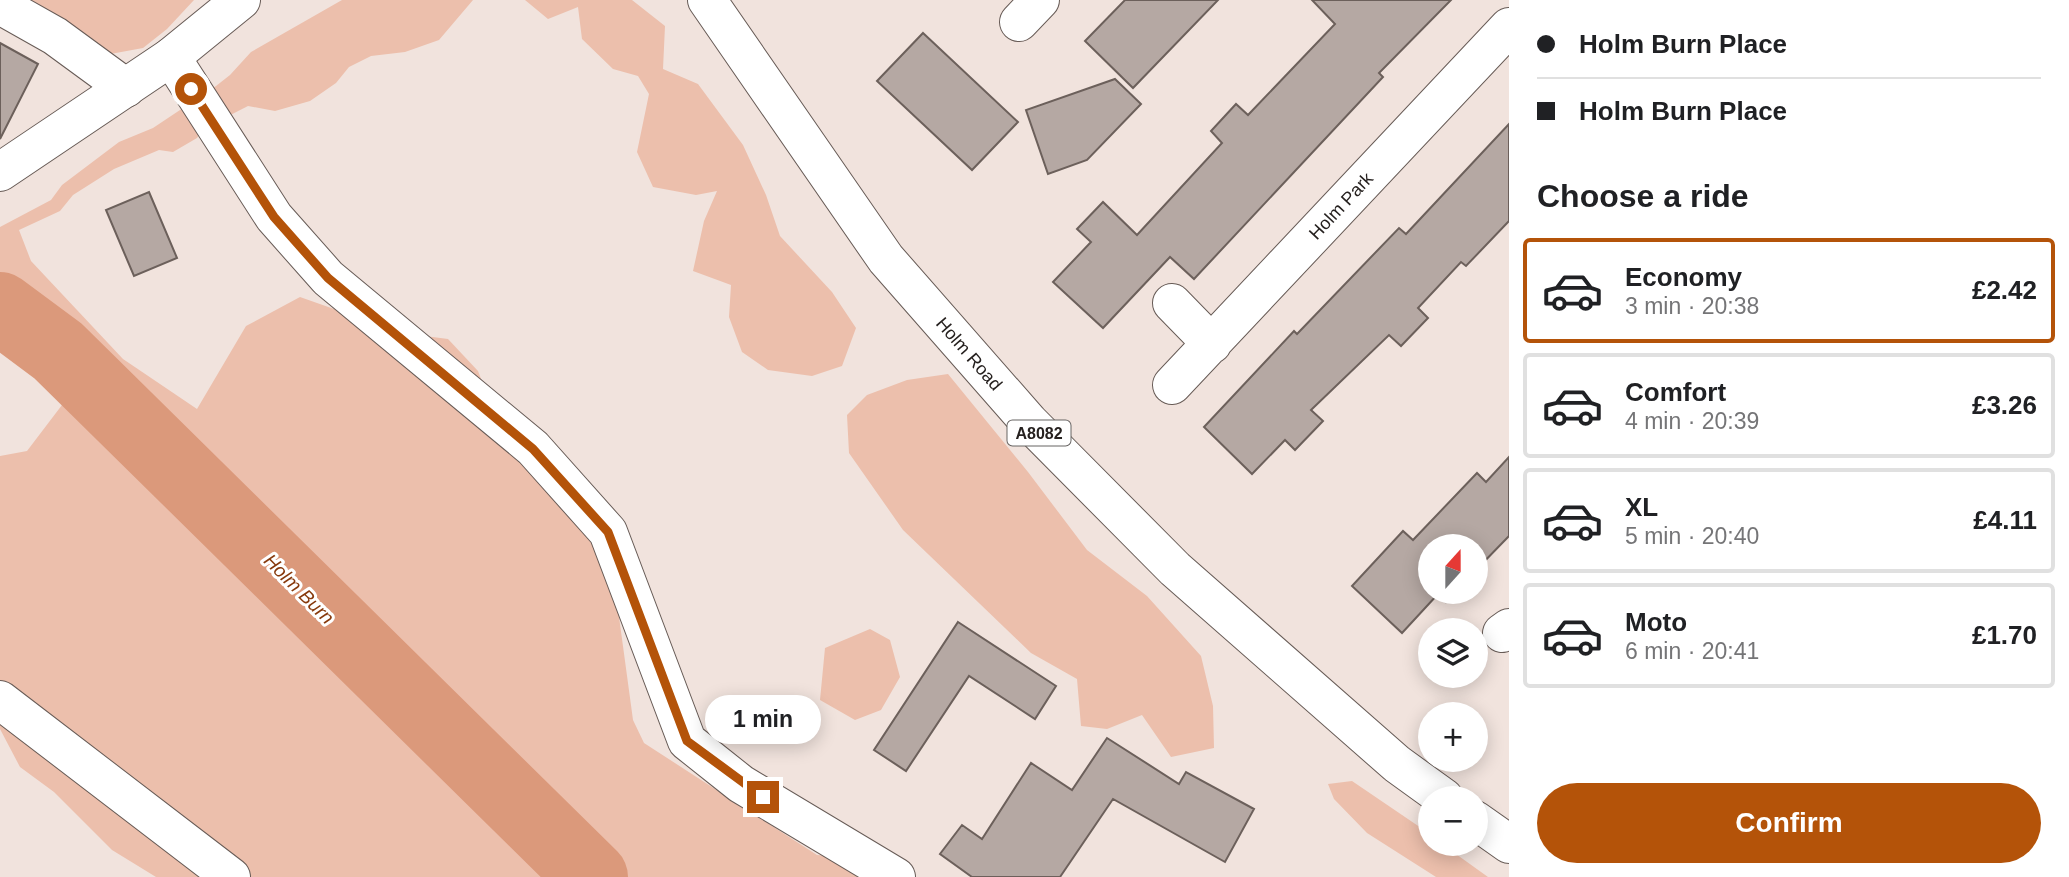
<!DOCTYPE html>
<meta charset="utf-8">
<style>
body{margin:0;font-family:Arial,sans-serif;background:#f2f2f2;color:#202124;height:100vh;display:flex;flex-direction:column;font-size:26px;white-space:nowrap}
*{box-sizing:border-box;margin:0}
p{font-size:23px;color:#757577}
.icon{flex:none;width:38px;height:38px;fill:none;stroke:currentColor;stroke-width:2;stroke-linecap:round;stroke-linejoin:round}
.map{position:relative;flex:1;overflow:hidden}
.panel{display:flex;flex-direction:column;background:#fff;width:560px}
.panel>*{flex:none}
.top-card{display:grid;align-content:center;height:154px;padding:0 28px;background:#fff}
.needle{width:46px;rotate:21deg}
.fabs{position:absolute;left:1418px;top:534px;display:grid;gap:14px}
.fabs a{display:grid;place-items:center;width:70px;height:70px;border-radius:50%;background:#fff;box-shadow:0 4px 18px #0003;font-size:35px}
.end{position:absolute;width:32px;height:32px;margin:-16px;border:9px solid #b45309;background:#fff;box-shadow:0 0 0 4px #fff}
.from{border-radius:50%}
.bubble{position:absolute;height:49px;border-radius:24px;background:#fff;box-shadow:0 4px 18px #0003;font-size:23px;font-weight:700;line-height:49px;text-align:center}
.top-card b{display:flex;align-items:center;gap:24px;height:66px;font-size:26px}
.top-card b+b{border-top:2px solid #e0e0e0}
.top-card i{width:18px;height:18px;background:#202124}
ul{padding:0;list-style:none}
li{display:flex;align-items:center;gap:21px;height:105px;margin:0 14px 10px;padding:0 14px;border:4px solid #e0e0e0;border-radius:7px}
li div{flex:1}
li b{display:block;font-size:26px}
li em{font-style:normal;font-weight:700}
li.selected{border-color:#b45309}
li>.icon{width:63px;height:63px;stroke-width:1.5}
h2{padding:0 28px;font-size:32px;line-height:84px}
.primary-button{display:flex;gap:14px;margin-top:auto;padding:14px 28px}
.primary-button a{flex:1;height:80px;border-radius:42px;background:#b45309;color:#fff;font-size:28px;font-weight:700;line-height:80px;text-align:center}
main{display:flex;flex:1;min-height:0}
.map>svg:first-child{display:block}
</style>
<main>
<div class="map">
<svg width="1509" height="877" viewBox="0 0 1509 877">
<rect width="100%" height="100%" fill="#f1e3dd"/>
<path fill="#ecbfac" d="M0 0H194L167 29 143 48 105 55Z
M342 0H473L439 40 405 52 371 56 349 67 336 83 310 101 275 111 248 106 203 129 197 138 173 152 159 150 114 169 73 195 60 211 19 230 31 261 123 359 197 409 246 326 300 297 402 333 448 339 478 371 497 420 582 509 617 602 633 720 644 743 817 855 866 859 893 877H156L112 850 54 792 20 767 0 729V456L27 451 62 405 71 385 54 370 0 347V227L51 200 62 185 119 142 153 128 216 86 230 75 251 52Z
M525 0H632L665 26 663 69 698 84 743 145 766 195 780 236 832 292 856 328 842 366 812 376 768 370 742 352 729 317 731 285 693 271 704 221 717 191 696 195 653 187 637 152 649 94 638 76 613 69 582 39 578 7 548 19Z
M948 374 1028 472 1087 550 1147 596 1201 656 1213 706 1214 748 1171 757 1142 715 1107 729 1081 726 1077 679 1031 653 903 530 849 453 847 415 867 395 907 380Z
M870 629 890 640 900 677 881 710 855 720 820 700 825 648Z
M1352 781 1430 834V844H1442L1488 877H1436L1367 833 1334 799 1328 784Z"/>
<g fill="none" stroke-linecap="round" stroke-linejoin="round">
<path stroke="#db997b" stroke-width="72" d="M0 308 58 351 592 877"/>
</g>
<path fill="#b5a8a3" stroke="#6c605b" stroke-width="2" d="M1125 0H1218L1133 88 1085 41Z
M1312 0H1451L1379 73 1383 77 1194 279 1170 257 1103 328 1053 282 1091 242 1077 229 1103 202 1137 235 1222 143 1211 131 1236 104 1248 115 1335 24Z
M923 33 1018 122 972 170 877 81Z
M0 43 38 64 0 139Z
M1115 79 1141 104 1087 160 1048 174 1026 110Z
M1509 124V221L1466 266 1461 262 1418 308 1428 318 1401 346 1389 335 1311 410 1323 421 1295 450 1285 440 1252 474 1204 427 1294 331 1297 334 1399 228 1406 234Z
M149 192 177 258 134 276 106 210Z
M1509 457V536L1475 571V546H1430V592H1456L1446 602 1438 594 1402 633 1352 586 1403 531 1413 540 1477 473 1486 482Z
M958 622 1056 686 1035 719 969 676 906 771 874 750Z
M1107 738 1179 784 1186 772 1254 809 1225 862 1113 799 1060 877H972L940 854 962 825 982 839 1031 763 1072 790Z"/>
<g fill="none" stroke-linecap="round" stroke-linejoin="round">
<g stroke="#675b56" stroke-width="40">
<path id="minor" d="M0 5 55 36 126 88
M1019 22 1040 0
M171 57 274 217 328 278 533 448 608 532 687 741 741 784 896 877
M1172 303 1212 344
M1172 385 1509 27
M1502 633 1509 628
M0 700 231 877"/>
</g>
<g stroke="#675b56" stroke-width="40">
<path id="major" d="M707 0 886 259 1029 422 1175 569 1397 764 1444 798
M0 172 171 57 241 0
M1475 820 1509 844"/>
</g>
<use href="#minor" stroke="#fff" stroke-width="38"/>
<use href="#major" stroke="#fff" stroke-width="38"/>
</g>
<g fill="none" stroke-linecap="round" stroke-linejoin="round">
<path stroke="#b45309" stroke-width="9" d="M191 89 274 217 328 278 533 449 608 532 687 741 763 797"/>
</g>
<g text-anchor="middle" dominant-baseline="central" stroke-width="6" stroke-linejoin="round" paint-order="stroke">
<rect fill="#fff" stroke="#676462" stroke-width="2" x="1007.5" y="420.5" width="63" height="25" rx="5"/>
<g font-size="16" font-weight="bold" fill="#26211f">
<text x="1039" y="433">A8082</text>
</g>
<g font-size="18" fill="#26211f" stroke="#fff">
<text transform="translate(1341 206) rotate(-47)">Holm Park</text>
<text transform="translate(969 354) rotate(49)">Holm Road</text>
</g>
<g font-size="19" font-style="italic" fill="#87390c" stroke="#fff">
<text transform="translate(299 589) rotate(45)">Holm Burn</text>
</g>
</g>
</svg>
<div class="fabs">
<a><svg class="needle" viewBox="-14 -14 28 28"><path d="M0-13l5 13h-10z" fill="#e53935"/><path d="M0 13l5-13h-10z" fill="#757577"/></svg></a>
<a><svg class="icon" aria-label="layers" viewBox="0 0 24 24"><path d="M12 4l9 5-9 5-9-5zM3 14l9 5 9-5"/></svg></a>
<a>+</a>
<a>−</a>
</div>
<i class="end from" style="left:191px;top:89px"></i>
<i class="end" style="left:763px;top:797px"></i>
<div class="bubble" style="left:705px;top:695px;width:116px">1 min</div>
</div>
<section class="panel">
<div class="top-card">
<b><i class="from"></i>Holm Burn Place</b>
<b><i></i>Holm Burn Place</b>
</div>
<h2>Choose a ride</h2>
<ul>
<li class="selected"><svg class="icon" aria-label="car" viewBox="0 0 24 24"><path d="M5 17H2v-5l4-1 3-4h7l3 4 3 1v5h-3M9 17h6M6 11h13"/><circle cx="7" cy="17" r="2"/><circle cx="17" cy="17" r="2"/></svg><div><b>Economy</b><p>3 min · 20:38</p></div><em>£2.42</em></li>
<li><svg class="icon" aria-label="car" viewBox="0 0 24 24"><path d="M5 17H2v-5l4-1 3-4h7l3 4 3 1v5h-3M9 17h6M6 11h13"/><circle cx="7" cy="17" r="2"/><circle cx="17" cy="17" r="2"/></svg><div><b>Comfort</b><p>4 min · 20:39</p></div><em>£3.26</em></li>
<li><svg class="icon" aria-label="car" viewBox="0 0 24 24"><path d="M5 17H2v-5l4-1 3-4h7l3 4 3 1v5h-3M9 17h6M6 11h13"/><circle cx="7" cy="17" r="2"/><circle cx="17" cy="17" r="2"/></svg><div><b>XL</b><p>5 min · 20:40</p></div><em>£4.11</em></li>
<li><svg class="icon" aria-label="car" viewBox="0 0 24 24"><path d="M5 17H2v-5l4-1 3-4h7l3 4 3 1v5h-3M9 17h6M6 11h13"/><circle cx="7" cy="17" r="2"/><circle cx="17" cy="17" r="2"/></svg><div><b>Moto</b><p>6 min · 20:41</p></div><em>£1.70</em></li>
</ul>
<div class="primary-button"><a>Confirm</a></div>
</section>
</main>
